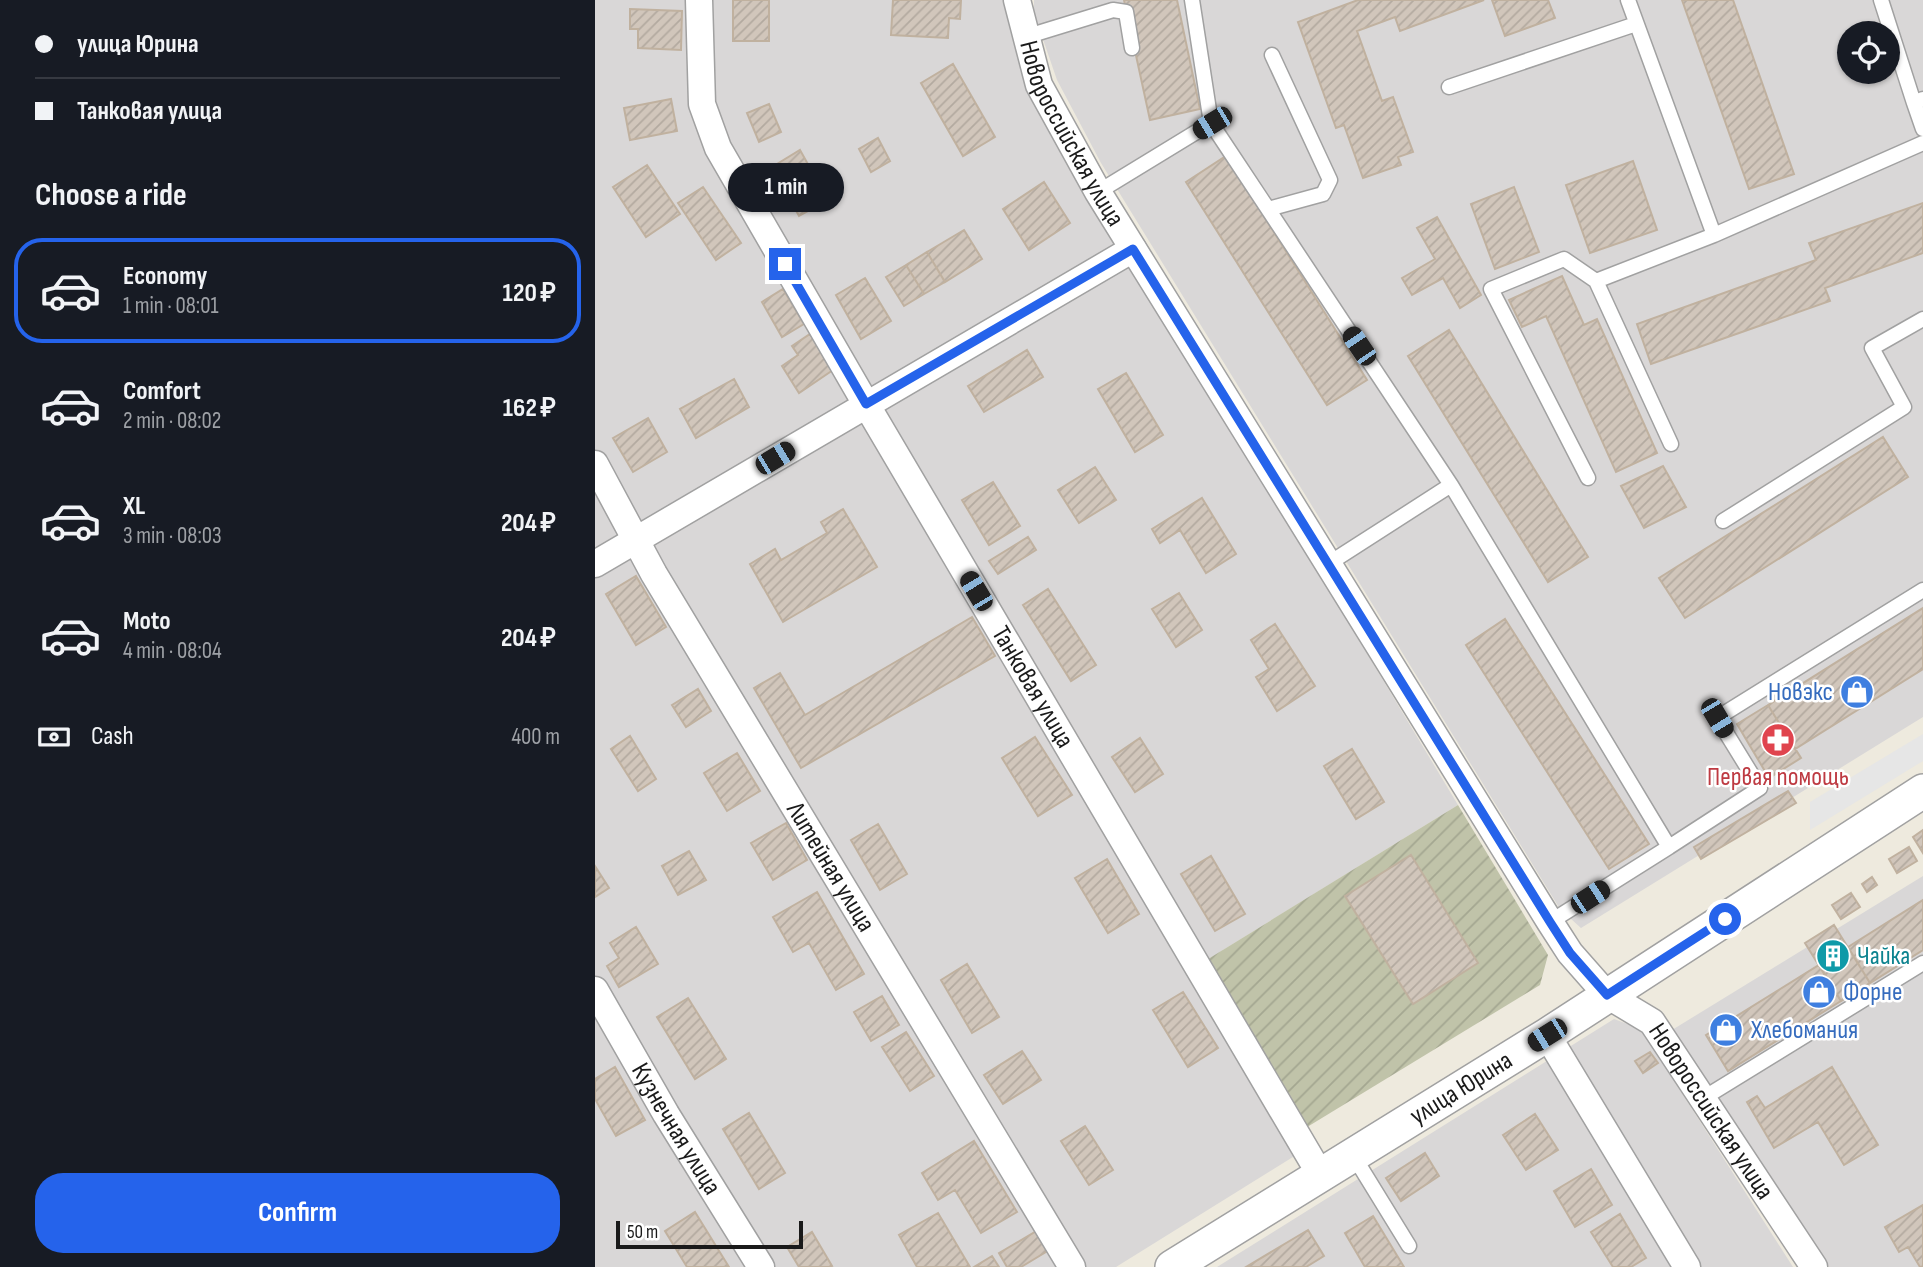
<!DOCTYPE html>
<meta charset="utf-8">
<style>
body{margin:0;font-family:"Sofia Sans Condensed",sans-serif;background:#242831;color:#f1f3f6;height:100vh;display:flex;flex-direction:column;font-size:26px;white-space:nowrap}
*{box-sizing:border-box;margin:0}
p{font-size:23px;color:#9ea1a6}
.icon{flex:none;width:38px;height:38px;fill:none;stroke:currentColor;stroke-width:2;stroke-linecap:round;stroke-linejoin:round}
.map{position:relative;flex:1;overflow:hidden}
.side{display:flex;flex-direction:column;background:#171b24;width:595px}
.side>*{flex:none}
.banner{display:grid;align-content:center;height:154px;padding:0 35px;background:#171b24}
.fabs{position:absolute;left:1242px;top:21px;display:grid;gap:14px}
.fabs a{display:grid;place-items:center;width:63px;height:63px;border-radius:50%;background:#171b24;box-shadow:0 2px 5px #0004;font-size:35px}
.scale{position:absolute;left:21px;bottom:18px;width:187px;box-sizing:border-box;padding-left:7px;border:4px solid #1a1a1a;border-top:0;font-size:19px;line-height:24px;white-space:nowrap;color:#1a1a1a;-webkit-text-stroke:5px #fff;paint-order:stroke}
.end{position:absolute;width:32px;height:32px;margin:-16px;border:9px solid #2563eb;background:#fff;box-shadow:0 0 0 4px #fff}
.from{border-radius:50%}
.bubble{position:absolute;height:49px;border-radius:24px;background:#171b24;box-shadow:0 2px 5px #0004;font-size:23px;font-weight:700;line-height:49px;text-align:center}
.car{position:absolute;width:21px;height:42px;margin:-21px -10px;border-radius:9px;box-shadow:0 0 5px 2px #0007;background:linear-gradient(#222 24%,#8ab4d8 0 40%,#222 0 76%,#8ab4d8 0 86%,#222 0)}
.banner b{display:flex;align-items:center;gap:24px;height:66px;font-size:26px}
.banner b+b{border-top:2px solid #363941}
.banner i{width:18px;height:18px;background:#f1f3f6}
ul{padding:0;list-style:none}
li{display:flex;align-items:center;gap:21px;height:105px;margin:0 14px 10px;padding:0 21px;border:4px solid transparent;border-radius:28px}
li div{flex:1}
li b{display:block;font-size:26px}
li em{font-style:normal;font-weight:700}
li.on{border-color:#2563eb}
li>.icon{width:63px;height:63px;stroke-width:1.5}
h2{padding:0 35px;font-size:32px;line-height:84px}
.pay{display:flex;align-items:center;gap:18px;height:77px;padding:0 35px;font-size:26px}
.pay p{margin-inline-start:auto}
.primary-button{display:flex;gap:14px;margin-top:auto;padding:14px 35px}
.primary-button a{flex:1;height:80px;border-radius:28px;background:#2563eb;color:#fff;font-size:28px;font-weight:700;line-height:80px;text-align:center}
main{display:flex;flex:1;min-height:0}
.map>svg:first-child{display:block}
</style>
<main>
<section class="side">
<div class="banner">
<b><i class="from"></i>улица Юрина</b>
<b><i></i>Танковая улица</b>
</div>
<h2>Choose a ride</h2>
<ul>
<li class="on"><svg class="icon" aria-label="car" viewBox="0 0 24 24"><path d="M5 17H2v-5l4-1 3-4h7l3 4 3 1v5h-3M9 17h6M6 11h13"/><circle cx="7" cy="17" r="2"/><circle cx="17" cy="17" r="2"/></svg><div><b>Economy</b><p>1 min · 08:01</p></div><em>120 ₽</em></li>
<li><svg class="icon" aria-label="car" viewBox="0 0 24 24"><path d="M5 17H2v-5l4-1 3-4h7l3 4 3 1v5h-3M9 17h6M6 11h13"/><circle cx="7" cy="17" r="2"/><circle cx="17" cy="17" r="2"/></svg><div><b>Comfort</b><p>2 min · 08:02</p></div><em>162 ₽</em></li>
<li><svg class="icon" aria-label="car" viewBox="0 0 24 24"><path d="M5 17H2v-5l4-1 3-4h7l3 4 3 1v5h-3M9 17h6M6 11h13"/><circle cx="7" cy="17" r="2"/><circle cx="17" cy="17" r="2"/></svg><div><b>XL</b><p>3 min · 08:03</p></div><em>204 ₽</em></li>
<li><svg class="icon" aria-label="car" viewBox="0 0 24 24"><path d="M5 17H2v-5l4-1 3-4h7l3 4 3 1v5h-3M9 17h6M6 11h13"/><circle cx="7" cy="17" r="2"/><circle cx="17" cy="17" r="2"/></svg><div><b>Moto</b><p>4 min · 08:04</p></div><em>204 ₽</em></li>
</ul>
<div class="pay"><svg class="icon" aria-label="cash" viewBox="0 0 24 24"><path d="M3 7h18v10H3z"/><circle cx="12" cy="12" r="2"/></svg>Cash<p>400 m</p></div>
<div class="primary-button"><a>Confirm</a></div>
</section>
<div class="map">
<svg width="1328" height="1267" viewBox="0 0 1328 1267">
<defs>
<pattern id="construction-furrows" width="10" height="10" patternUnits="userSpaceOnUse" patternTransform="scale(1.75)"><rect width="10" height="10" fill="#c0c3a9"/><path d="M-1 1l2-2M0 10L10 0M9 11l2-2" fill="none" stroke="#a4a791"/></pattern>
<pattern id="building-hatch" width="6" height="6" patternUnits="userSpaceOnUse" patternTransform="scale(1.75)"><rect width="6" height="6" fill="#d1c6bb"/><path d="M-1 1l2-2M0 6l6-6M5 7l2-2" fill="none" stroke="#b3aaa0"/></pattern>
</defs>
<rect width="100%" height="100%" fill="#eeeade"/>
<path fill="#d9d7d7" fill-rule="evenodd" d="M0 0H424L432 87 863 805 599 968 706 1152 521 1267H0Z
M439 0H1328V717L986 928 965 909 506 163 462 80 439 13ZM1255 33H1293V72H1255Z
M1328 876V1267H1234L1077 1030Z
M1019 1019 1046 1029 1198 1267H622Z"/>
<path fill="url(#construction-furrows)" d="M863 805 953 955 945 985 704 1132 605 964Z"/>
<path fill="#e6e6e6" d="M1328 734V761L1215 830V802Z"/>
<path fill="url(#building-hatch)" stroke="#c0b19f" stroke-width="2" d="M138 0H174V41H138Z
M298 0H366L365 19 354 18 353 38 296 35Z
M529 0H582L605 109 555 120Z
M763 0H889L805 31 800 17 762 31 787 101 798 97 818 152 803 157 806 165 768 178 749 125 741 128 703 22Z
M897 0H953L960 18 910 36Z
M1087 0H1138L1199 174 1154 189Z
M35 9 87 11 86 50 43 48V29H35Z
M358 64 400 137 368 156 326 83Z
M76 99 82 131 35 140 29 108Z
M174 104 186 132 164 142 152 113Z
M283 138 295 161 276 172 264 149Z
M205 150 233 200 204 216 177 167Z
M631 156 772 380 732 405 591 182Z
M1038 161 1062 230 995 253 971 185Z
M52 165 85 214 51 237 18 187Z
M449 182 475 223 434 250 408 209Z
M108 187 146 243 121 260 83 203Z
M919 187 944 252 900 269 876 204Z
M1328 203V253L1230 288 1235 301 1056 364 1042 324 1221 260 1214 243Z
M842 217 886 295 865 308 848 278 817 295 807 278 840 259 822 228Z
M369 230 387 259 350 282 332 252Z
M332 252 350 282 329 294 311 265Z
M311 265 329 294 309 306 291 277Z
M967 276 989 325 1002 319 1062 453 1021 472 951 316 927 327 914 300Z
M270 278 296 321 266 339 241 295Z
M188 289 209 324 187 337 167 302Z
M854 330 993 557 953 582 813 356Z
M215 334 238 370 204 393 187 366 203 355 197 346Z
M432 350 448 377 389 412 373 386Z
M531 373 568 435 540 452 503 389Z
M139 379 154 407 101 438 85 409Z
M53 418 72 452 38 472 18 438Z
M1288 437 1313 477 1090 618 1064 578Z
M1068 466 1091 507 1049 528 1026 486Z
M500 467 521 500 484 523 463 490Z
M398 482 425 526 394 545 367 500Z
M607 498 641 554 611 573 585 530 565 543 557 529Z
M248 509 282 567 188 622 155 564 180 549 186 560 232 533 226 522Z
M433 537 441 550 403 574 394 561Z
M41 576 71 627 41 645 11 594Z
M453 589 501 665 476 681 428 605Z
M584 593 607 630 581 647 557 609Z
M1328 608V669L1200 749 1173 705Z
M377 617 400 656 206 768 159 688 185 673 210 715Z
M910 619 1054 844 1014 869 871 645Z
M680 624 720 686 682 711 661 677 674 669 656 640Z
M103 689 116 711 91 727 77 705Z
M1173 705 1206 758 1174 778 1142 724Z
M35 736 61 779 43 791 16 749Z
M440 737 477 795 443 816 407 758Z
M545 738 568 774 540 792 517 757Z
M757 749 789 802 761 819 729 766Z
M142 753 165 791 132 811 109 773Z
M1193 791 1201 803 1106 859 1099 847Z
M191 823 212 860 178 880 156 843Z
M283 824 312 874 285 890 256 840Z
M1328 830V853L1318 837Z
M1314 847 1322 861 1302 873 1294 859Z
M94 851 111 880 83 895 67 866Z
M816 855 883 963 818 1004 750 896Z
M616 856 650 914 620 931 586 874Z
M512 859 544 914 513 933 480 878Z
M0 866 14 888 0 897Z
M1277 877 1282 885 1272 892 1267 884Z
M222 892 269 974 241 990 214 943 198 952 178 917Z
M1256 893 1265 907 1246 919 1237 905Z
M1328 900V950L1275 983 1253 947Z
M1239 925 1275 983 1246 1001 1210 943Z
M41 927 63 964 24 987 12 966 24 958 15 943Z
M372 964 404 1017 377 1033 346 980Z
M1224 965 1246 1001 1133 1071 1111 1035Z
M588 992 623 1048 593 1067 558 1010Z
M287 996 304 1025 276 1041 259 1012Z
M93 998 131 1059 100 1079 62 1017Z
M311 1032 339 1076 315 1091 287 1047Z
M427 1051 446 1080 408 1104 389 1075Z
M1055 1052 1063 1063 1048 1073 1040 1061Z
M20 1067 50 1120 21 1136 0 1099V1079Z
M1237 1067 1283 1145 1249 1165 1223 1122 1179 1148 1152 1102 1162 1096 1170 1108Z
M154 1113 190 1173 164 1189 128 1129Z
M940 1114 963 1150 931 1170 908 1135Z
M490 1126 518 1170 494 1185 466 1141Z
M379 1141 422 1212 386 1233 360 1190 343 1200 327 1173Z
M830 1153 844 1176 806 1201 791 1178Z
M996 1169 1017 1205 980 1227 959 1191Z
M1328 1205V1267H1325L1313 1247 1304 1252 1290 1227Z
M100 1212 134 1267H92L70 1231Z
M343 1213 375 1267H322L304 1235Z
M1025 1214 1051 1258 1036 1267H1018L996 1232Z
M778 1216 809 1267H770L750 1233Z
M445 1229 456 1249 426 1267H412L404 1253Z
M713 1230 729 1256 711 1267H651Z
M217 1232 237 1266 234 1267H204L192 1247Z
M397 1256 404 1267H379Z"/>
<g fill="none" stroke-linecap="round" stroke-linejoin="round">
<g stroke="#a1a1a1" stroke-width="17">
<path id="service" d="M597 0 616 123 856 485 1074 847 955 922
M1033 0 1119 235 1328 143
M1286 0 1319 103
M430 37 518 10 531 12 537 48
M854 87 1041 24
M1328 99 1319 103 1328 129
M503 192 616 123
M673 209 728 194 735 180 677 55
M1076 444 1001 281 1119 235
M993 478 896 289 969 259 1001 281
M1128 521 1309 407 1277 348 1328 319
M733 564 856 485
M1074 847 1165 788 1122 718 1328 590
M1107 1099 1328 963
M758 1155 814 1246"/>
</g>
<g stroke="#a1a1a1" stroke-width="29">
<g id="minor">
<path id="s1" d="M104 0 107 104 123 148 271 404 725 1174"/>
<path id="s2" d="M422 0 444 85 503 192 955 922 975 953 1012 995 1057 1022 1219 1267"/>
<path id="s3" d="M0 464 59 574 477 1267"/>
<path d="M0 564 538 249"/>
<path id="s4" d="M0 990 71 1114 166 1267"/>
<path d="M952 1035 1092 1267"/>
</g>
</g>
<g stroke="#a1a1a1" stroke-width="36">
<g id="tertiary">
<path id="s5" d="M577 1267 952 1035 1328 791"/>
</g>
</g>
<use href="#service" stroke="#fff" stroke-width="14"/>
<use href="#minor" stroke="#fff" stroke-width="26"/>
<use href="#tertiary" stroke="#fff" stroke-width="33"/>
</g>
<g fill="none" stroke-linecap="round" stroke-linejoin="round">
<path stroke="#2563eb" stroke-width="9" d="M190 264 271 404 538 249 955 922 975 953 1012 995 1130 919"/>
</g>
<defs>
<g id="shop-disc" transform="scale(1.75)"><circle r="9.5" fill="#3f7fe0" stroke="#fff"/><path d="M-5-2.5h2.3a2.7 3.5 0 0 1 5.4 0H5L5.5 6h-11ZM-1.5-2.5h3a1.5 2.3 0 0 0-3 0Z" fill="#fff"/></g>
<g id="pharmacy-disc" transform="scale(1.75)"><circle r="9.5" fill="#e0444e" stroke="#fff"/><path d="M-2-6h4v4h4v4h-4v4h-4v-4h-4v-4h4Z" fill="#fff"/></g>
<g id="building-disc" transform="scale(1.75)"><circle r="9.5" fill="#0f9aa8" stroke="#fff"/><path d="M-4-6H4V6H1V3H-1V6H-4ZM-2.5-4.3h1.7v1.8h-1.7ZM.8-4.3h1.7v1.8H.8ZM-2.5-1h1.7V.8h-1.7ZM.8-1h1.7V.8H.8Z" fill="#fff"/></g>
</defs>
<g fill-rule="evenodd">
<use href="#shop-disc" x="1262" y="692"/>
<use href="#pharmacy-disc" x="1183" y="740"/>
<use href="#building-disc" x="1238" y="956"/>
<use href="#shop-disc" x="1224" y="992"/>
<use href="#shop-disc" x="1131" y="1030"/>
</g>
<g text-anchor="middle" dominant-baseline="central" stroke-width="5" stroke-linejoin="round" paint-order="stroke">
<g font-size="26" fill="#1a1a1a" stroke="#fff">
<text stroke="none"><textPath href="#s2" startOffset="145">Новороссийская улица</textPath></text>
<text stroke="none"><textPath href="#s1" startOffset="775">Танковая улица</textPath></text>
<text stroke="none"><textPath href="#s3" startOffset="467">Литейная улица</textPath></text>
<text stroke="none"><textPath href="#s5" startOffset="340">улица Юрина</textPath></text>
<text stroke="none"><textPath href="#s2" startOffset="1321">Новороссийская улица</textPath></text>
<text stroke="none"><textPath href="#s4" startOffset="161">Кузнечная улица</textPath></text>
</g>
<g font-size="26" fill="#366cbe" stroke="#fff" text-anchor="start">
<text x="1238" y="692" text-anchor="end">Новэкс</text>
<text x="1248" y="992">Форне</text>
<text x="1156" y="1030">Хлебомания</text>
</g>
<g font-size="26" fill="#be3a42" stroke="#fff">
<text x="1183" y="777">Первая помощь</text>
</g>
<g font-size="26" fill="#0d838f" stroke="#fff" text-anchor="start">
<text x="1262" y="956">Чайка</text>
</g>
</g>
</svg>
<div class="fabs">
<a><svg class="icon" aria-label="locate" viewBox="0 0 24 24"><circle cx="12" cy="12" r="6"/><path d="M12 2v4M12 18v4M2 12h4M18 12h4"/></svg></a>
</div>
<div class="scale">50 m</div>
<i class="end from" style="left:1130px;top:919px"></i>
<i class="end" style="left:190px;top:264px"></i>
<div class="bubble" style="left:133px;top:163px;width:116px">1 min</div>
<i class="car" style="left:617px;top:123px;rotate:239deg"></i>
<i class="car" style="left:764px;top:346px;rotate:326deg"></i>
<i class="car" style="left:180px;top:458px;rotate:59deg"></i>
<i class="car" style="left:381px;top:591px;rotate:329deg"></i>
<i class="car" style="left:1122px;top:718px;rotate:149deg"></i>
<i class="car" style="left:995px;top:897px;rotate:57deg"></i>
<i class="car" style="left:952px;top:1035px;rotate:238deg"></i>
</div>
</main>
